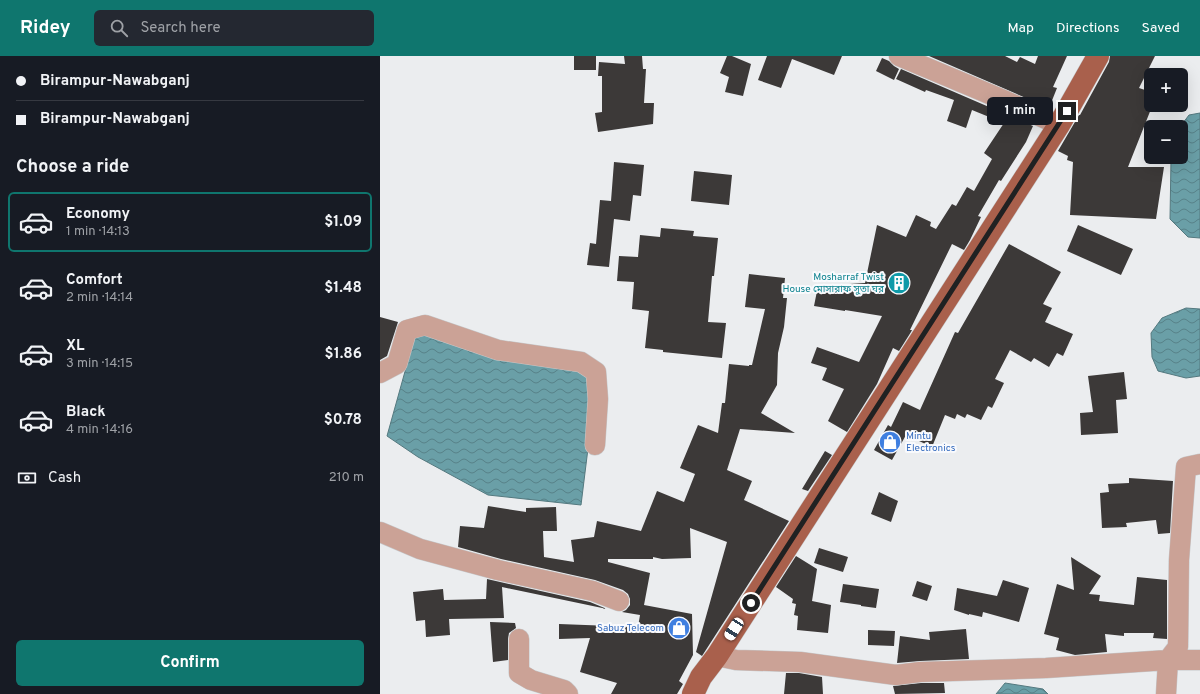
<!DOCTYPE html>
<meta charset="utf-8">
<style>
body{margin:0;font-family:Overpass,"Noto Sans Bengali",sans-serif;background:#242831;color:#f1f3f6;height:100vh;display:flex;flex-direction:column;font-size:15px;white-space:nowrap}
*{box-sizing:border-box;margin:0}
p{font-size:13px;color:#9ea1a6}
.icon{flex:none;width:22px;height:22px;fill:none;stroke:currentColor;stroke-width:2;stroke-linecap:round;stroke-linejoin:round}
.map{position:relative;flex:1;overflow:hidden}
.panel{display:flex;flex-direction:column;background:#171b24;width:380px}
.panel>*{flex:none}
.top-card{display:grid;align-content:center;height:88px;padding:0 16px;background:#171b24}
.controls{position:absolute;left:764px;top:12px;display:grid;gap:8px}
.controls a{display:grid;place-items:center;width:44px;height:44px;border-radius:6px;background:#171b24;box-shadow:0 4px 16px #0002;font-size:20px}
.end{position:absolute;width:18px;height:18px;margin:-9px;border:5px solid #202122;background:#fff;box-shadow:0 0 0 2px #fff}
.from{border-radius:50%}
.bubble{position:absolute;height:28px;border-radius:6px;background:#171b24;box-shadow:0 4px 16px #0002;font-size:13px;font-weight:700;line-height:28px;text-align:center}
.car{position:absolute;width:12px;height:24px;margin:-12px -6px;border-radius:5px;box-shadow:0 0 3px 1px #0007;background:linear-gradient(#fff 24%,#345 0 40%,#fff 0 76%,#345 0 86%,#fff 0)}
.top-card b{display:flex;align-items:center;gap:14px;height:38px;font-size:15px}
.top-card b+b{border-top:1px solid #363941}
.top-card i{width:10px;height:10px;background:#f1f3f6}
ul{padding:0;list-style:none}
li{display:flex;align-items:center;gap:12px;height:60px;margin:0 8px 6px;padding:0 8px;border:2px solid transparent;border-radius:6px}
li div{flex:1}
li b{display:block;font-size:15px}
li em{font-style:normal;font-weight:700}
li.active{border-color:#0f766e}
li>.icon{width:36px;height:36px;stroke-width:1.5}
h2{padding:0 16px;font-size:18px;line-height:48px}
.pay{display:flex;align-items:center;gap:10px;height:44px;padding:0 16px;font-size:15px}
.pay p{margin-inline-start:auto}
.action{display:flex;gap:8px;margin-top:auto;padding:8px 16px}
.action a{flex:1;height:46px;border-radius:6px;background:#0f766e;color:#fff;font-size:16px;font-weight:700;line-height:46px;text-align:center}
header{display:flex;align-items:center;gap:24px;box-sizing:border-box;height:56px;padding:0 20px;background:#0f766e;color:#fff}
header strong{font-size:19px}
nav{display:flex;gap:22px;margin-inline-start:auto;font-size:14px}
.search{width:280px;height:36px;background:#242831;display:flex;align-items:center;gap:10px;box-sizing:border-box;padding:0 14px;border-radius:6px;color:#9ea1a6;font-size:15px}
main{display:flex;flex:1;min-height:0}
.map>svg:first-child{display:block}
</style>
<header>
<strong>Ridey</strong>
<div class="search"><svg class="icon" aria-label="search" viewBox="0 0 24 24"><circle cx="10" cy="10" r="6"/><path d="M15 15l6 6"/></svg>Search here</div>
<nav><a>Map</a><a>Directions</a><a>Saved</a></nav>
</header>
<main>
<section class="panel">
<div class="top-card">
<b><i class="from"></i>Birampur-Nawabganj</b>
<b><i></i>Birampur-Nawabganj</b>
</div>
<h2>Choose a ride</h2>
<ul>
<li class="active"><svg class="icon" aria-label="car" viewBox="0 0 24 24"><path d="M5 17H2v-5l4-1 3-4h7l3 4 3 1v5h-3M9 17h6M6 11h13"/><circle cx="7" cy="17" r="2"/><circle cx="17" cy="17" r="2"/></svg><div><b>Economy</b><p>1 min · 14:13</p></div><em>$1.09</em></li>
<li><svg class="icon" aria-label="car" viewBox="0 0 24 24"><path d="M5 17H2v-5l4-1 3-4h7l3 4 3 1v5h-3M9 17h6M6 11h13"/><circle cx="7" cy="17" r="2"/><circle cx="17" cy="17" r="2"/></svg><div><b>Comfort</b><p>2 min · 14:14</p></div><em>$1.48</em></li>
<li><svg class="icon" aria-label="car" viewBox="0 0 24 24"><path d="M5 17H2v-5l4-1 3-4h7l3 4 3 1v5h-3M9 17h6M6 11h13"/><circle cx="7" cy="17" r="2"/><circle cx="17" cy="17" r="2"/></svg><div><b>XL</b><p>3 min · 14:15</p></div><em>$1.86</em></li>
<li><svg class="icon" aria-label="car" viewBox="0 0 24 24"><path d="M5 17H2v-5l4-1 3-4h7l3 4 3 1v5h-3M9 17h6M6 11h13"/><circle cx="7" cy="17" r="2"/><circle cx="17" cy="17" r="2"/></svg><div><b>Black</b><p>4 min · 14:16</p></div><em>$0.78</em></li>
</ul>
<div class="pay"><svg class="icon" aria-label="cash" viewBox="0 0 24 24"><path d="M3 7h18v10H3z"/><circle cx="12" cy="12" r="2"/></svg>Cash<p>210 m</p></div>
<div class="action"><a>Confirm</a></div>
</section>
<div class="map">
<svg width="820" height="638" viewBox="0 0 820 638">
<defs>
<pattern id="water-waves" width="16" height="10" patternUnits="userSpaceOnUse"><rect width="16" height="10" fill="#6a9fa7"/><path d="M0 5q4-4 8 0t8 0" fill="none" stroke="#578188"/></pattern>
</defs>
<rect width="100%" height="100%" fill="#ebedef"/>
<path fill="url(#water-waves)" stroke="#54797f" d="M820 57V182L808 181 790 163 791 103V101H801V71H800L809 59Z
M806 252 820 253V320L806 322 778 315 772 301 771 277 782 262Z
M36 276 208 313 213 352 201 449 108 439 38 401 7 380Z
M625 627 663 633 668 638H616Z"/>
<path fill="#3c3938" d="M194 0H216V14H194Z
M244 0H262L263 13H266L264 47H274L273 68 218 76 215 57 222 56V20H218L219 6 245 8Z
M347 0H352L371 8 363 40 345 36 349 21 340 17Z
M387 0H462L454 19 412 3 401 32 378 24Z
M549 0H625L637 6 640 1 655 8 658 0H687L673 31 677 32 669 52Z
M730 0H775L759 32 771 36V53L748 111H784L776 163 690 159 693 106 687 104 688 100 678 95 699 59H700L729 6Z
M502 2 509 5 514 10 519 13 514 24 496 15Z
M521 13 653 70 646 86 621 125 619 124 598 160 601 161 590 184 584 194 572 188 530 274H532L531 276 519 295 513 292 497 328 467 376 448 365 464 333 442 324 447 312 431 307 437 291 479 306 502 260 465 254V255L434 250 438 230 485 227 497 169 526 181 536 159 551 166 550 170 556 173 572 148 576 150 587 131 594 135 612 103 604 97 624 67 592 54 586 72 567 65 574 44 546 34 545 36 516 23Z
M234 106 264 109 261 140 253 139 250 165 234 163 229 211 207 209 210 187 216 188 220 144 231 145Z
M314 115 352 119 349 149 311 145Z
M698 169 753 193 741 219 687 195Z
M281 172 314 175 313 180 338 182 334 220H332L328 266 346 267 342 302 283 296V294L265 292 269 255 252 253 254 226 237 225 239 200 258 201 260 179 280 181Z
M629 188 681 216 663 248 672 252 665 266 693 278 683 300 677 297 669 311 654 302 651 306 630 294 615 323 624 327 612 352 608 350 601 364 587 358 585 362 577 358 575 363 565 359 552 391 526 379 512 404 494 394 508 369 511 371 523 346 540 354 575 276 578 277Z
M369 218 405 222 403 242H407L404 271 398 297 397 329 381 357 415 377 360 373 347 414 372 425 364 444 409 465 322 600 316 596 347 486 310 472 311 502 282 503 273 501V503H228V506L270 517 264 549 312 558 313 599 299 625 303 628 297 638H231L237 627 200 616 210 582 179 583V568L258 571 260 559 242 556 246 554 250 549V543L248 538 243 534 215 524 121 503 78 491 80 470 104 472 108 450 146 456V452L176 451 177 475H163L164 501 194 506 191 484 214 481 217 465 261 475 277 435 304 446 315 418 300 412 318 369 338 377 342 347H345L349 308 369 310V309H372L385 253 365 251Z
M0 261 18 266 7 300 0 304Z
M744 316 747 343 736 344 738 377 701 379 700 357 713 356 708 320Z
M445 395 452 399 428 435 422 433Z
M749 422 793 425 790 477 778 478 776 464 746 467 747 471 722 472 720 437 729 436 728 428 749 427Z
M499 436 518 445 511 466 491 458Z
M439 492 468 501 463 516 434 507Z
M416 500 437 513 432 545 451 549 448 577 417 574 418 560 414 559 416 548 412 547 413 543 396 531Z
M691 501 721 520 709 538 720 539 719 545 754 549 757 521 787 524V583L773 582 774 577H744V580L725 578 727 596 695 599 676 594 679 582 664 578 677 528 694 534Z
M107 523 210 546 227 553 122 531 124 562 69 563 70 579 46 581 45 564 36 565 33 536 63 533 64 544 106 543Z
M623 524 649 532 639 566 603 556 602 561 589 558V559L574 554 577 532 617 540Z
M537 525 552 530 547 545 532 540Z
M463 528 499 533 496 552 481 550V549L460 546Z
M110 566 135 567 136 572 129 577 128 583V604L113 606Z
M586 573 589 603 540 605 517 607 520 580 550 584 549 576Z
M488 574 515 575 514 590 488 589Z
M406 617H419L442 621 443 638H404Z
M541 627H564L565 637 515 638 513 630Z"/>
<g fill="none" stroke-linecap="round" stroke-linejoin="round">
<g stroke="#c6c8ca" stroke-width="21">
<path id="minor" d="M519 0 626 45 679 69
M0 317 17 308 27 274 45 269 118 294 201 306 216 316 218 343 215 389
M0 476 40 493 118 514 213 535 239 545
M139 583V617L151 624 184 634 188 638
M337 600 356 604 420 606 516 619 540 616 666 612 788 604 786 638
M788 604 798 591 799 504 806 411 820 408
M788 604H820"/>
</g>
<g stroke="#c6c8ca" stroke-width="23">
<path id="major" d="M313 638 321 621 337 600 679 69 718 0"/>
</g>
<use href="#minor" stroke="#cba296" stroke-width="20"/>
<use href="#major" stroke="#a9604c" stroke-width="22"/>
</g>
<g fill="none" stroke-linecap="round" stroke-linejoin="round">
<path stroke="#202122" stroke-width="5" d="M371 547 687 55"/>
</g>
<defs>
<g id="building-disc" transform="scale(1.15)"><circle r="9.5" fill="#0f9aa8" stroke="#f9fafd"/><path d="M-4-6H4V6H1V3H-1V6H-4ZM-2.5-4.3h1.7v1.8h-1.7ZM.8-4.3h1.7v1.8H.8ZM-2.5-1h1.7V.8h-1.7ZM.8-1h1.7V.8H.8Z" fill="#fff"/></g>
<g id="shop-disc" transform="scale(1.15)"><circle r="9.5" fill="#3f7fe0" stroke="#f9fafd"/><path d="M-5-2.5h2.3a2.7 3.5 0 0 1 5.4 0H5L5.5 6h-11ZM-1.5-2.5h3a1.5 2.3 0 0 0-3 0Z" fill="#fff"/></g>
</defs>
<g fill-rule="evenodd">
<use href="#building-disc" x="519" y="227"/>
<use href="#shop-disc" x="510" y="386"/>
<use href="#shop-disc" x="299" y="572"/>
</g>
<g text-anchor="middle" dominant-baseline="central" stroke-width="4" stroke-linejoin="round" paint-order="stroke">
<g font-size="10" fill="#0d838f" stroke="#f9fafd" text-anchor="end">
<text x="504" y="221">Mosharraf Twist<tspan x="504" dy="12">House মোসারাফ সুতা ঘর</tspan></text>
</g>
<g font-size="10" fill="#366cbe" stroke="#f9fafd" text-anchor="start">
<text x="526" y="380">Mintu<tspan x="526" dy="12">Electronics</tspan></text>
<text x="284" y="572" text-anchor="end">Sabuz Telecom</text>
</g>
</g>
</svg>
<div class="controls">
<a>+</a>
<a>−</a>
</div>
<i class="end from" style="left:371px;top:547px"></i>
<i class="end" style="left:687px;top:55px"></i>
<div class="bubble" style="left:607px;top:41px;width:66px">1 min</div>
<i class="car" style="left:354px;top:573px;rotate:213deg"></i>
</div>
</main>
